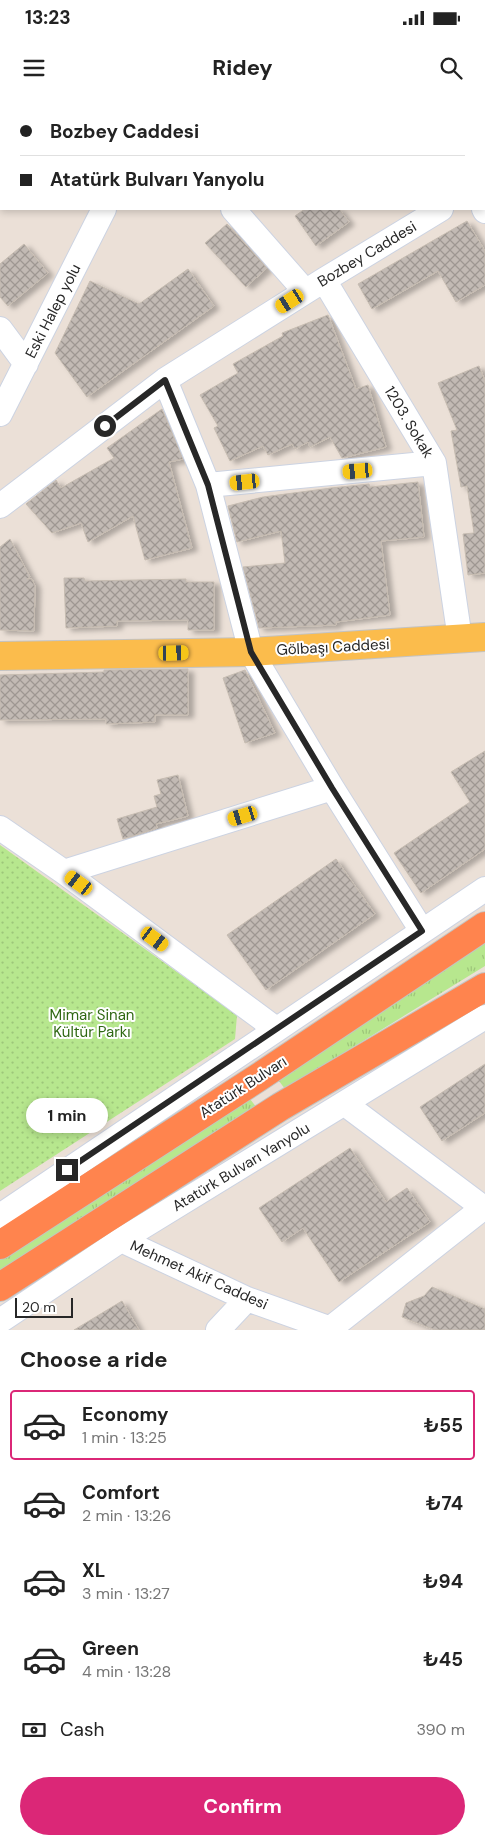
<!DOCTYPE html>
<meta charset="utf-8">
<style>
body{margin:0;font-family:"DM Sans",sans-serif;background:#f2f2f2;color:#222;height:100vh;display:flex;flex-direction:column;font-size:19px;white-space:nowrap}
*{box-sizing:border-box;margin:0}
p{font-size:16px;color:#767676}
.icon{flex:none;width:28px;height:28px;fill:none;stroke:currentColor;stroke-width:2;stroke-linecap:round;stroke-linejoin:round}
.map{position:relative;height:1230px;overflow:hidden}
.panel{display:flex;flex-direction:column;background:#fff;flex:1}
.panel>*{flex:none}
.top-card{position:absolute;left:0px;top:0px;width:485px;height:110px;box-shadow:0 2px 8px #0003;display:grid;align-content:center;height:110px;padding:0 20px;background:#fff}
.scale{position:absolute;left:15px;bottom:12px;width:58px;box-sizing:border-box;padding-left:5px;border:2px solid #272727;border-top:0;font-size:14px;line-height:18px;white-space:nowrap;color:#272727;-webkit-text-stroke:4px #fff;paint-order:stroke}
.end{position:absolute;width:22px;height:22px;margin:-11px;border:6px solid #272727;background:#fff;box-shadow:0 0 0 2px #fff}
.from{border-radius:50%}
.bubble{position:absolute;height:35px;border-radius:18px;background:#fff;box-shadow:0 2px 8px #0003;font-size:16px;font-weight:700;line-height:35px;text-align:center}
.car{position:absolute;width:15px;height:30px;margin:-15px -8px;border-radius:6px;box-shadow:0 0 4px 1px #0007;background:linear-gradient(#f5c518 24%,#345 0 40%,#f5c518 0 76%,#345 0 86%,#f5c518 0)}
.top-card b{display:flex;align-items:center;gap:18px;height:48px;font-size:19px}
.top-card b+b{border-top:1px solid #e0e0e0}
.top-card i{width:12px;height:12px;background:#222}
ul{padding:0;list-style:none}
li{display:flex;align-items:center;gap:15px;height:70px;margin:0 10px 8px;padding:0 10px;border:2px solid transparent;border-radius:5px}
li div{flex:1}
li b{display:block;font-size:19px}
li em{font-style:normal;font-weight:700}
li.selected{border-color:#db2777}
li>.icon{width:45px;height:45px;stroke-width:1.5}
h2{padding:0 20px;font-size:22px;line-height:60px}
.pay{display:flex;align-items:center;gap:12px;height:55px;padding:0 20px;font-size:19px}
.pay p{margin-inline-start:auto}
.button{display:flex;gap:10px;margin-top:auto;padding:10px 20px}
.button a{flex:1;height:58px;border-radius:30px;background:#db2777;color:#fff;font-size:20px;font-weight:700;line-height:58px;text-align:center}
.status{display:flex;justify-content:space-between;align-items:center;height:35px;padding:0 25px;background:#fff;direction:ltr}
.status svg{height:14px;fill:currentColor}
header{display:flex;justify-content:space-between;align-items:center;height:65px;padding:0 20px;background:#fff;font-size:22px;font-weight:700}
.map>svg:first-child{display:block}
</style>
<div class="status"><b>13:23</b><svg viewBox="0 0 49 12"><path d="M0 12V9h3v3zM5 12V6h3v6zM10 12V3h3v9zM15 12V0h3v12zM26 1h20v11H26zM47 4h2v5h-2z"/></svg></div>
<header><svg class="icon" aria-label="menu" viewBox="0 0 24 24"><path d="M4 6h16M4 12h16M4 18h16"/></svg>Ridey<svg class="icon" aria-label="search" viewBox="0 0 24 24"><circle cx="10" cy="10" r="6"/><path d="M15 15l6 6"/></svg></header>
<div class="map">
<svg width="485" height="1230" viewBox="0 0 485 1230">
<defs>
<pattern id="grass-tufts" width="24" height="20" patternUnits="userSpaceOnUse" patternTransform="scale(1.25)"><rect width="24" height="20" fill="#b7e78e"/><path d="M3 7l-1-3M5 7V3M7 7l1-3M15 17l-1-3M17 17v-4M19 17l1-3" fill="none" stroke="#9dc67a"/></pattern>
<pattern id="park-dots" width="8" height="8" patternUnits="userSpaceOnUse" patternTransform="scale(1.25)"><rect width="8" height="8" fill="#b7e78e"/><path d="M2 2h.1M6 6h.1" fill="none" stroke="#9dc67a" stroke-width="1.8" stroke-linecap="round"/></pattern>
<pattern id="building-cross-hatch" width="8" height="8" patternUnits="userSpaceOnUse" patternTransform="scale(1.25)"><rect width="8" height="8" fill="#c2bab4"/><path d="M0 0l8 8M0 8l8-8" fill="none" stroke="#9e9792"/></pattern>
<filter id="shadow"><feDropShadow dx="5.5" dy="3" stdDeviation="2.5" flood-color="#0004"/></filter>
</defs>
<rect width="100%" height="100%" fill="#ebe0d7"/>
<path fill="url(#grass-tufts)" d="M485 839V866L285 989 279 981Z
M250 999 257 1008 0 1174V1159Z"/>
<path fill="url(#park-dots)" d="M0 745 237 915 235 939 0 1091Z"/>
<path fill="url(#building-cross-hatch)" stroke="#c6bcb1" filter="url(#shadow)" d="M305 109H339L349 122 316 146 295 116Z
M467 121 485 151V185L456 202 438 171 372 209 358 184Z
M227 124 267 168 246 187 205 143Z
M24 144 48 173 8 206 0 197V164Z
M188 169 214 206 87 297 55 253 90 181 139 204Z
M328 215 356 289 368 285 386 347 342 358 330 337 310 347 308 342 295 349 292 344 268 355 263 346 230 361 214 328 218 326 200 295 238 273 233 264 283 236 282 233Z
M479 266 485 281V473L468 475 463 434 474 433 467 386 461 387 451 331 457 330 438 283Z
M162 309 183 359 169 362 192 448 145 460 133 416 88 442 81 423 52 433 26 404 56 380 61 388 114 358 107 348Z
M418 382 424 437 381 441 390 515 336 522V525L259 528 243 467 285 463 281 431 237 442 228 406 263 397 331 388 369 384 370 387Z
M10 439 30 477 27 479H32L35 486 34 531 0 530V447Z
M64 478H84L85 481 186 479V482H214V530H188V520L117 521V526L66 528Z
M188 569V615H155V622L106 624V619L0 620V575L104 572V570Z
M245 570 275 633 245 643 223 578Z
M485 651V749L421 793 394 753 470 702 451 672Z
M178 675 188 716 156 724 157 728 123 739 117 719 157 707 154 696 161 694 157 680Z
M336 759 375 814 266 890 227 835Z
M485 964V1013L442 1041 420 1007Z
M350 1048 386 1102 407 1088 430 1122 339 1182 303 1128 282 1142 259 1108Z
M432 1187 485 1209V1230H435L402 1217 406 1203 424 1196Z
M122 1201 139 1230H74Z"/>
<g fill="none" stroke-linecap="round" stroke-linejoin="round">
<g stroke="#ccd3e2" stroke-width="26">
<path id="minor" d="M1 0 4 1
M302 0 304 1
M150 1 151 0
M484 84 485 83
M233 109 305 191
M484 109 485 111
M324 180 434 363 460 539
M0 229 26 264
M165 280 208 385 251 552 332 688 422 831
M0 314 104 109
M208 385 434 363
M0 406 165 280 324 180 441 109
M0 728 64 772 276 929
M64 772 332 688
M345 1004 485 1109
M0 1116 485 789
M121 1140 247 1199 334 1230
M0 1221 121 1140 485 917
M331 1228 483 1108
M218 1230 247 1199"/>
</g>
<g stroke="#c3c3c3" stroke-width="30">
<path id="major" d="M0 556 251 552 485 537"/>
</g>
<g stroke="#c3c3c3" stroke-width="30">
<path id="highway" d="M0 1145 259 977 485 826
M0 1187 280 1007 485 887"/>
</g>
<use href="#minor" stroke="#fff" stroke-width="24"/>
<use href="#major" stroke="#fbbc4c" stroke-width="28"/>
<use href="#highway" stroke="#ff844e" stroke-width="28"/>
</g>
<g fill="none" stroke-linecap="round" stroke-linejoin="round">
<path stroke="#272727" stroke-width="6" d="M67 1070 422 831 332 688 251 552 208 385 165 280 105 326"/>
</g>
<g text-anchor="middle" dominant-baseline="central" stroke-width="4" stroke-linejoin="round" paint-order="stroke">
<g font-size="15" fill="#272727" stroke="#fff">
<text transform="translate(367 154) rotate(-31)">Bozbey Caddesi</text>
<text transform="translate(53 211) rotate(-63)">Eski Halep yolu</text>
<text transform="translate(409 322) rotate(59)">1203. Sokak</text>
<text transform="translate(333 547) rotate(-3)">Gölbaşı Caddesi</text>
<text transform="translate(243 987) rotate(-33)">Atatürk Bulvarı</text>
<text transform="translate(241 1067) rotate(-31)">Atatürk Bulvarı Yanyolu</text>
<text transform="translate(199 1175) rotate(24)">Mehmet Akif Caddesi</text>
</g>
<g font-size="15" fill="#2f6813" stroke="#fff">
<text x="92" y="915">Mimar Sinan<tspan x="92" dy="17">Kültür Parkı</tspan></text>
</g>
</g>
</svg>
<div class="scale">20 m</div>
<i class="end from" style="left:105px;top:326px"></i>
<i class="end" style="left:67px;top:1070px"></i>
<div class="bubble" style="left:26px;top:998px;width:82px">1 min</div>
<i class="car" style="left:290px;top:201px;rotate:237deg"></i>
<i class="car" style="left:358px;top:371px;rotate:265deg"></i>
<i class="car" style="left:245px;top:382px;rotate:264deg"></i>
<i class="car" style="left:174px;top:553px;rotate:89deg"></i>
<i class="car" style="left:243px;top:716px;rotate:253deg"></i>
<i class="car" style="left:79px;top:783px;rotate:306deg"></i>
<i class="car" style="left:155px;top:839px;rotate:126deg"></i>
<div class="top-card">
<b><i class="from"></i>Bozbey Caddesi</b>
<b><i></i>Atatürk Bulvarı Yanyolu</b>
</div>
</div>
<section class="panel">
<h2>Choose a ride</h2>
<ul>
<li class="selected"><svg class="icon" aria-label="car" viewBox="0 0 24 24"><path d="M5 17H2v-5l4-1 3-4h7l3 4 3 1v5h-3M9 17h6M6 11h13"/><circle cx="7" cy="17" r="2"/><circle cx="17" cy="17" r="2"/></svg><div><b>Economy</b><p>1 min · 13:25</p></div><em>₺55</em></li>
<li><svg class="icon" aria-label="car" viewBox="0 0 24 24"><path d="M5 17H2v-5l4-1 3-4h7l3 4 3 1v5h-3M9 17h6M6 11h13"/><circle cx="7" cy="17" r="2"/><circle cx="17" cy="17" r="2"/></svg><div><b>Comfort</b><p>2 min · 13:26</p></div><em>₺74</em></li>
<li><svg class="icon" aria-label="car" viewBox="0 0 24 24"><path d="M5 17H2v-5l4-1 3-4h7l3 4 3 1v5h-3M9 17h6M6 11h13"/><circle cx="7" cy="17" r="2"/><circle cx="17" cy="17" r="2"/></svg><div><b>XL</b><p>3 min · 13:27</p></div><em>₺94</em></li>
<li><svg class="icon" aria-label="car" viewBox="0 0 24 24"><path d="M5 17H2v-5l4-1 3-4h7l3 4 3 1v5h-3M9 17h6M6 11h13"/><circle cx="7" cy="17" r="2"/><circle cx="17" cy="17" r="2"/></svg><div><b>Green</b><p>4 min · 13:28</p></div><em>₺45</em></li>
</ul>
<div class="pay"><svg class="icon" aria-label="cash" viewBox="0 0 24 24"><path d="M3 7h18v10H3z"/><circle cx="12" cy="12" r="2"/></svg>Cash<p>390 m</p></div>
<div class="button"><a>Confirm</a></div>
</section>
